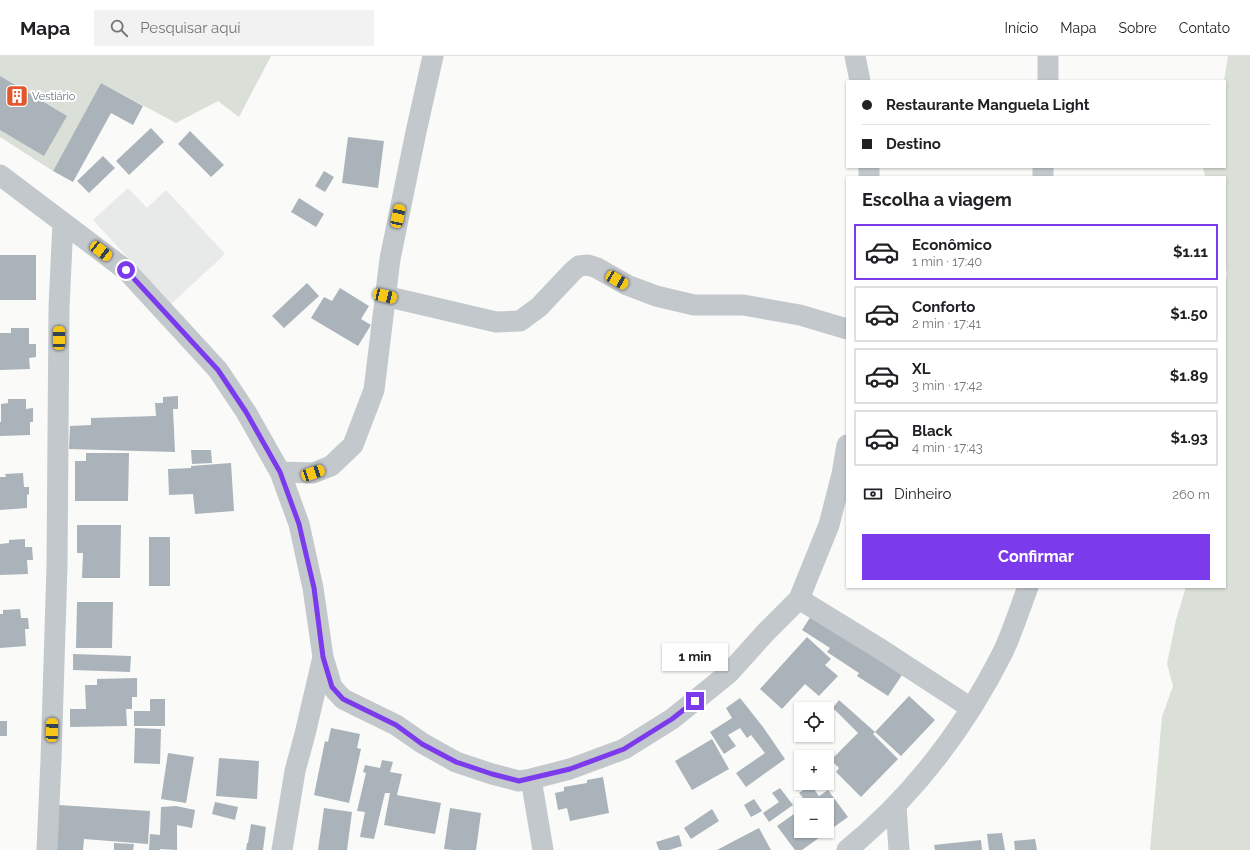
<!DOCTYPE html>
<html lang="pt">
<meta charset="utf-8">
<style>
body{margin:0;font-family:Raleway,sans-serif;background:#f2f2f2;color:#202124;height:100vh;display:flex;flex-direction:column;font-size:15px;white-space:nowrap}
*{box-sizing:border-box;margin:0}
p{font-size:13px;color:#757577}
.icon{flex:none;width:22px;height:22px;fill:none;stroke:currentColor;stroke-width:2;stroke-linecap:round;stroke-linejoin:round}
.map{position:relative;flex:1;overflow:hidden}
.panel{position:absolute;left:846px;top:120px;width:380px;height:412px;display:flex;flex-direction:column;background:#fff;border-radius:0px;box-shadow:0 1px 3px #0004}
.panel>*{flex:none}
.hud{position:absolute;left:846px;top:24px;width:380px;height:88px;border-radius:0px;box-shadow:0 1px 3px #0004;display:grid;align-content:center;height:88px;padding:0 16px;background:#fff}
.fabs{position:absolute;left:794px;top:646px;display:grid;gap:8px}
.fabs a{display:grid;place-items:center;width:40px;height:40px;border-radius:0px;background:#fff;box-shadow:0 1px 3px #0004;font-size:20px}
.end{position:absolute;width:18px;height:18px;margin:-9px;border:5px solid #7c3aed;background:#fff;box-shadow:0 0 0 2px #fff}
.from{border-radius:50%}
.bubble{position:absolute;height:28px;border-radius:0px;background:#fff;box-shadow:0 1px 3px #0004;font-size:13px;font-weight:700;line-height:28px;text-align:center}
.car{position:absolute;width:12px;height:24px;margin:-12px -6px;border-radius:5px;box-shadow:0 0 3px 1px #0007;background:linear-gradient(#f5c518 24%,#345 0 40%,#f5c518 0 76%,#345 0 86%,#f5c518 0)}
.hud b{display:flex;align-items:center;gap:14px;height:38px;font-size:15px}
.hud b+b{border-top:1px solid #e0e0e0}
.hud i{width:10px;height:10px;background:#202124}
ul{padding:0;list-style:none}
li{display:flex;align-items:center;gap:12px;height:56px;margin:0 8px 6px;padding:0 8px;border:2px solid #e0e0e0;border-radius:0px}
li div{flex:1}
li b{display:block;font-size:15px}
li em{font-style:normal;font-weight:700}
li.selected{border-color:#7c3aed}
li>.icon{width:36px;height:36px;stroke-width:1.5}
h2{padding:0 16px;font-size:18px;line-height:48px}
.pay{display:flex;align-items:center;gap:10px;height:44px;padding:0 16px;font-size:15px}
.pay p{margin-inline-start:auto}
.action{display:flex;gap:8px;margin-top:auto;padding:8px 16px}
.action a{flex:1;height:46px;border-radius:0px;background:#7c3aed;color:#fff;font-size:16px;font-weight:700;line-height:46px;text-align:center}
header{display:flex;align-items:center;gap:24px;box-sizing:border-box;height:56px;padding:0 20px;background:#fff;border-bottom:1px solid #e0e0e0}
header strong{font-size:19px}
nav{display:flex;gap:22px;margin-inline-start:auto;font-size:14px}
.search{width:280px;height:36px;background:#f2f2f2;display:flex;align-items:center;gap:10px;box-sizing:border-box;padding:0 14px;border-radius:0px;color:#757577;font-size:15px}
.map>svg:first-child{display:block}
</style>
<header>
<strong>Mapa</strong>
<div class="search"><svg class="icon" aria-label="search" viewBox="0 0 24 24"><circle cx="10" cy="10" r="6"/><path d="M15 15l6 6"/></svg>Pesquisar aqui</div>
<nav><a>Início</a><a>Mapa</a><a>Sobre</a><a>Contato</a></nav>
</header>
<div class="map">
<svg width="1250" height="794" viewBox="0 0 1250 794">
<rect width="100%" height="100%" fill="#fafaf8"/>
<path fill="#e8e9e9" d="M128 132 147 152 166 134 225 198 171 248 93 164Z"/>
<path fill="#dadfd7" d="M0 0H271L239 61 218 45 176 67 101 27 53 115 0 81Z
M1228 0H1250V794H1150L1162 661 1173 630 1167 608 1176 564 1186 531H1225V226L1227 218 1225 206V121H1205L1203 111H1225L1224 25Z"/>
<path fill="#aab3b9" d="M0 20 67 60 44 100 0 74Z
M101 27 143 50 133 69 111 57 73 126 53 115Z
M151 72 164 86 129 119 116 105Z
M190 75 224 109 211 121 178 88Z
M348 81 384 85 378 132 342 127Z
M103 100 115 112 89 137 77 125Z
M324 115 334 121 325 136 315 130Z
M299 142 324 158 316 171 291 156Z
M0 199H36V244H0Z
M307 227 319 240 284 272 272 260Z
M340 232 369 250 361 263 371 269 358 290 311 262 324 241 332 245Z
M11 272H29V288H36V301L29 302 30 313 0 314V277H11Z
M178 340V353H173L175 396 69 393 70 370 91 369V362L156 360 155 347H163V341Z
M8 343H26V353L33 352V366H30V379L0 380V366H1V348L8 347Z
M191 394H211L212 407 192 408Z
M86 397H129L128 445H75V405H86Z
M231 407 234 455 195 458 193 438 169 439 168 413 191 412V410Z
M23 417 24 431H29V438L27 439V452L0 454V421H6L5 418Z
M77 469H121L120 522H82L83 497H77Z
M149 481H170V530H149Z
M25 483V491H32L33 504H27L28 518 0 519V488L9 487V484Z
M77 546H113L112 592H76Z
M20 553 21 562H28L29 573H25L26 590 0 592V558H3V554Z
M813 557 904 616 888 640 857 620 859 617 827 596 830 592 802 574Z
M807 581 831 603 825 609 838 620 819 640 805 628 782 653 760 633Z
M73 598 131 600 130 616 73 614Z
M137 622V641H132V653H126L127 670 70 671V653H86L85 629H97V623Z
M909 640 935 664 901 700 875 676Z
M740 642 763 671 785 703 746 731 736 717 765 697 751 679 747 682 740 672 728 679 736 690 724 698 710 676 732 662 726 652Z
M150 643H165V670H134V655H150Z
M839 644 875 676 873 678 898 703 861 741 836 716 839 712 831 704 858 677 833 652Z
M0 665H7V680H0Z
M135 672 161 673 160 708 134 707Z
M331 672 360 678 357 692 361 693 349 747 314 739 325 685 328 686Z
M712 683 729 713 692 734 675 705Z
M168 697 194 701 186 747 161 743Z
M219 702 259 705 257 743 216 740Z
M382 704 393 706 390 716 402 718 397 739 441 747 435 778 384 769 390 737H385L374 783 360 781 365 756 357 755 366 717 363 716 365 709 380 712Z
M603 721 609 757 570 765 567 752 558 754 555 737 564 735V731L587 727V724Z
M811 729 819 740 828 734 848 761 802 794H795L777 770 801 753V775H827V749H806L808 748 799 737Z
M780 732 793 749 769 766 763 757 779 746 772 737Z
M754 743 762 755 751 761 744 749Z
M215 746 238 751 235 764 212 758Z
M59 749 150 755 148 788 84 783 83 794H56Z
M176 750 195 754 192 772 177 769V794L160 793V794H149L150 778 160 779 161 751Z
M324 752 352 756 347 794H318Z
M450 752 481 757 476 794H453L444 793Z
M712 753 719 765 691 783 684 772Z
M251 768 266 771 263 794H246L247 787H248Z
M759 772 771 794H717L732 786Z
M1002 777 1005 794H989L987 778Z
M679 779 682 790 669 794H659L656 786Z
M1035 783 1037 794H1015L1014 785Z
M981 784 982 794H935L934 789Z
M114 787 134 788 133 794H114Z"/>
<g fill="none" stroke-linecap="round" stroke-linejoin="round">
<path stroke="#c3c8cc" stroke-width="21" d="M855 0 860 25
M1048 25V0
M869 111V121
M1043 111V121
M0 119 126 214 218 314 246 356 280 416 299 468 313 532 323 601 332 631 343 643 396 669 422 687 456 706 492 718 519 725 531 723 570 713 624 693 672 663 729 617 766 576 799 543 829 469 842 418 847 389
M385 240 496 266 520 265 539 251 573 215 579 210 588 209 597 212 627 229 656 240 694 249H743L800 259 847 273
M280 416 313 417 331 410 353 389 374 334 390 203 416 76 433 0
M799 543 882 594 971 652
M531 723 543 794
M896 750 899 794
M47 794 51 704 57 510 59 252 63 166
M282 794 295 715 305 678 323 601
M847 794C913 740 966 670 1004 594 1013 574 1020 552 1028 531"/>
</g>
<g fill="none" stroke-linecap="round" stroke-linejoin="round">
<path stroke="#7c3aed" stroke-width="5" d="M126 214 218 314 246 356 280 416 299 468 302 481 314 532 323 601 332 631 343 643 396 669 422 688 456 706 492 718 519 725 570 713 624 693 672 663 695 645"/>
</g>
<defs>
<g id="building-square" transform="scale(1.15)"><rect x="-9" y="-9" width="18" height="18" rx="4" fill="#e4572e" stroke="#fff"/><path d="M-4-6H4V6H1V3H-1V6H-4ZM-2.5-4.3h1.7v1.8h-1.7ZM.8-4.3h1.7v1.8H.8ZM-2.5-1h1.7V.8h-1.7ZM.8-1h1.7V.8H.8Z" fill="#fff"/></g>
</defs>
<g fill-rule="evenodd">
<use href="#building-square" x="17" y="40"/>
</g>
<g text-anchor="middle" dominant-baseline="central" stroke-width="4" stroke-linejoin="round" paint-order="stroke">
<g font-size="11" fill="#657683" stroke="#fff" text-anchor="start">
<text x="32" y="40">Vestiário</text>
</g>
</g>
</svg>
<div class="fabs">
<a><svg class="icon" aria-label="locate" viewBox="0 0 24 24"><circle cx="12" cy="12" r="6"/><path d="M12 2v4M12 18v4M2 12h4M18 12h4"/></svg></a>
<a>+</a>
<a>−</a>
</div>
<i class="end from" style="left:126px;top:214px"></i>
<i class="end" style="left:695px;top:645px"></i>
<div class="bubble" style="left:662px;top:587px;width:66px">1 min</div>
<i class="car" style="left:398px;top:160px;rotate:12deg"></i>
<i class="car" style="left:101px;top:195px;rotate:128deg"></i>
<i class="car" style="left:617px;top:224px;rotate:120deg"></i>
<i class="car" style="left:385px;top:240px;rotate:103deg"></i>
<i class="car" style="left:59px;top:282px;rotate:0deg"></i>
<i class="car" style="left:313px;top:417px;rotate:71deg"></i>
<i class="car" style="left:52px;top:674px;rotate:2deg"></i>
<div class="hud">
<b><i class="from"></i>Restaurante Manguela Light</b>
<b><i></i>Destino</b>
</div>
<section class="panel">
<h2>Escolha a viagem</h2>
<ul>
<li class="selected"><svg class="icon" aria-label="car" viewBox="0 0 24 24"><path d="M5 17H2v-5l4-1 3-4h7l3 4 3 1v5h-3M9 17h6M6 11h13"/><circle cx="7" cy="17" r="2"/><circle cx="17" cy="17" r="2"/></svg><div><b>Econômico</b><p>1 min · 17:40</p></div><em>$1.11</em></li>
<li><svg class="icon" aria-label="car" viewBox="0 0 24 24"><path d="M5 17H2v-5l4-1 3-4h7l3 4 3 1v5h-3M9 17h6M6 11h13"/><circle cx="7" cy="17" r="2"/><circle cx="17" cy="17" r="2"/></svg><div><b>Conforto</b><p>2 min · 17:41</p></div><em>$1.50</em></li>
<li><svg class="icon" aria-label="car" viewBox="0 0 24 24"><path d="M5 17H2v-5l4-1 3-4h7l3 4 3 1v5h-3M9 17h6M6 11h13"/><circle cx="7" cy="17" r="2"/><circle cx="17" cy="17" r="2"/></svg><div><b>XL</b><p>3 min · 17:42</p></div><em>$1.89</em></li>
<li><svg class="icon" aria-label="car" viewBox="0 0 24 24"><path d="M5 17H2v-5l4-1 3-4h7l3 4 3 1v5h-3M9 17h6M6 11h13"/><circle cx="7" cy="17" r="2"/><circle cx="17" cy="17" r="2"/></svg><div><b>Black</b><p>4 min · 17:43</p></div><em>$1.93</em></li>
</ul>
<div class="pay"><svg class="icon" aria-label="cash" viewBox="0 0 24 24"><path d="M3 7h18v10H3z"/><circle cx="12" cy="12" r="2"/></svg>Dinheiro<p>260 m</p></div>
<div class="action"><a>Confirmar</a></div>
</section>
</div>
